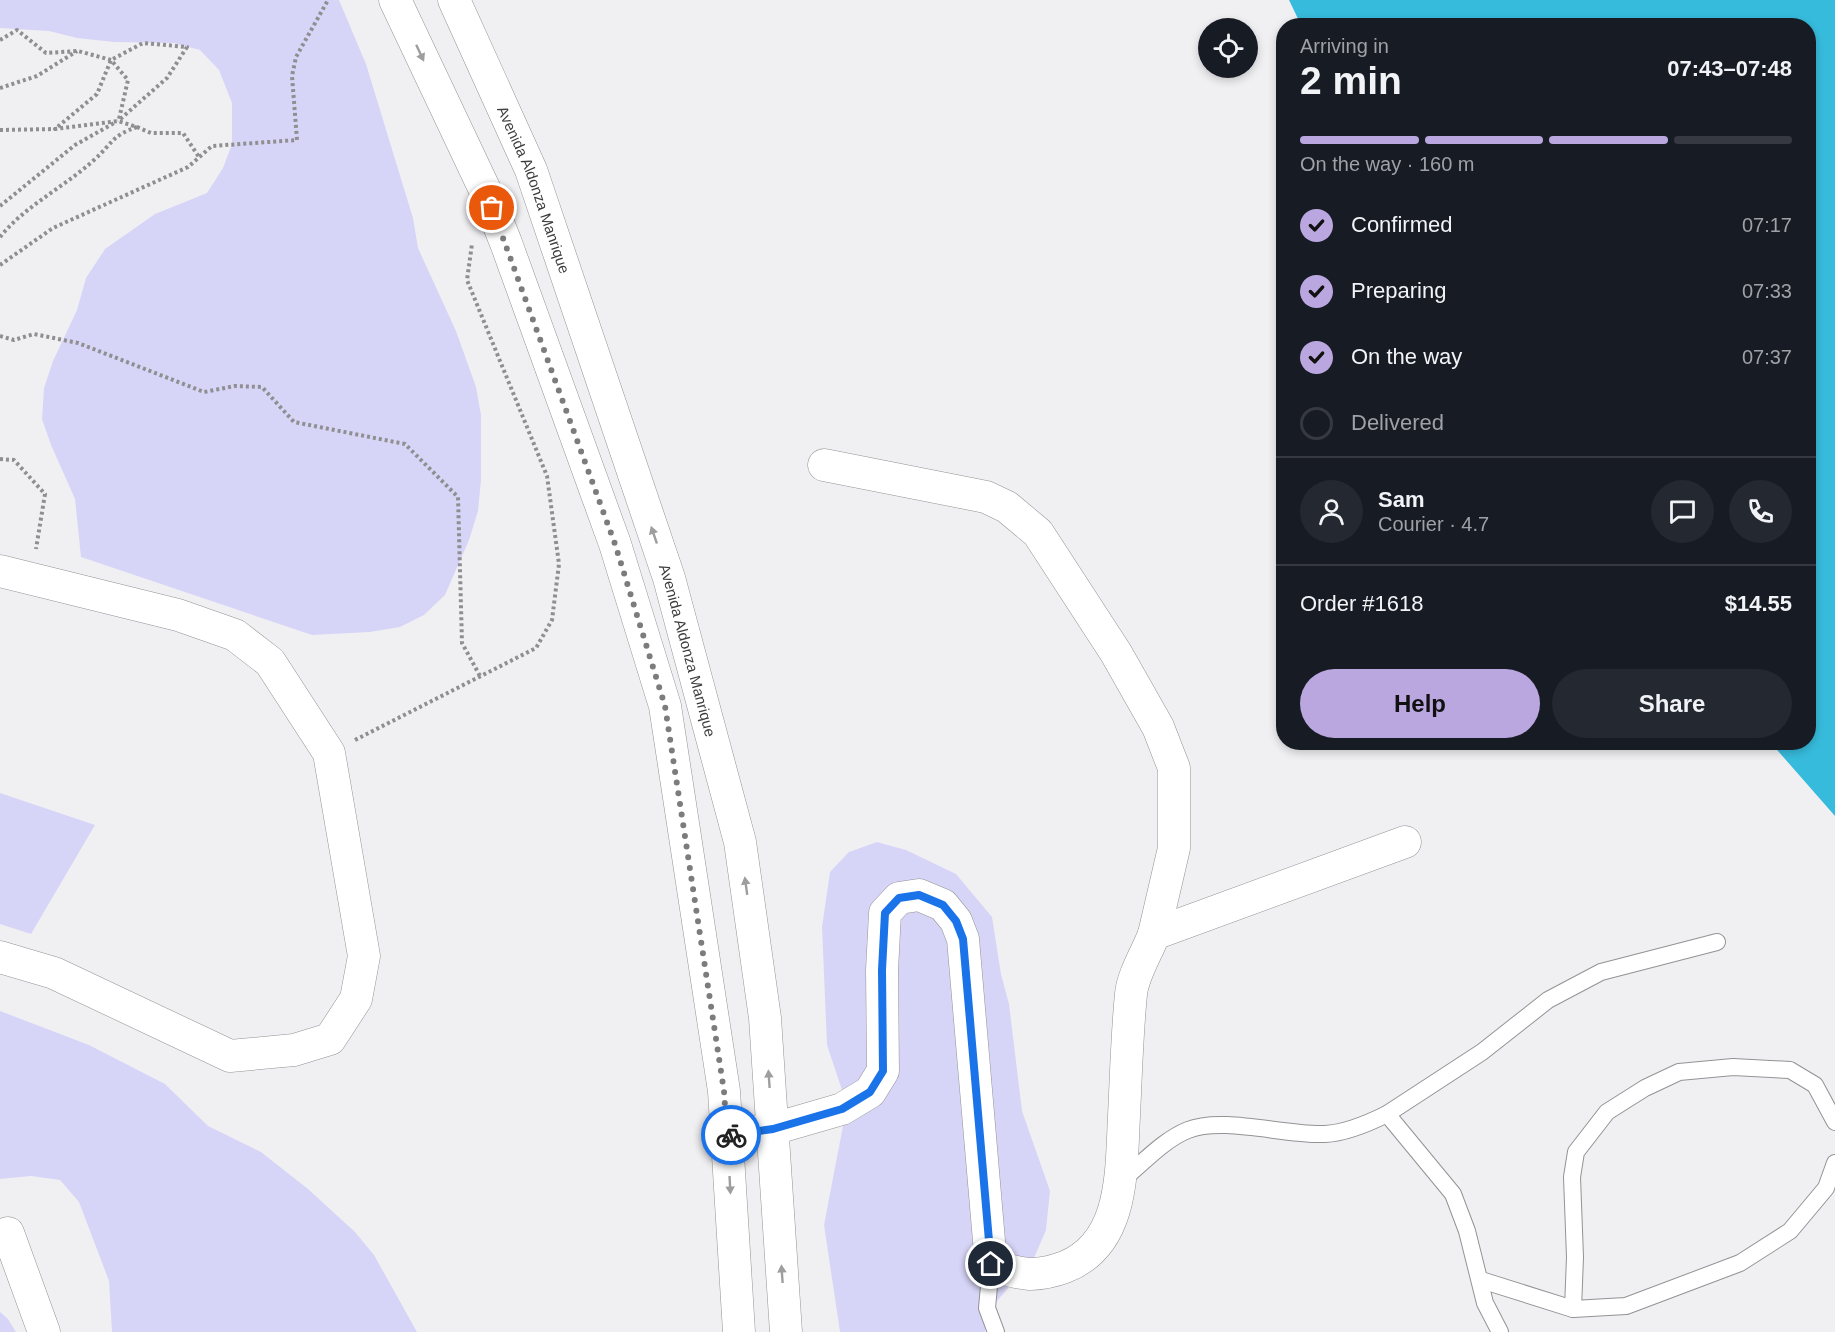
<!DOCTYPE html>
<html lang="en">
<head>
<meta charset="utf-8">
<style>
  :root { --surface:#171b24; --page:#242831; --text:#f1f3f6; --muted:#9ea1a6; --line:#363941; --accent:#baa7e0 }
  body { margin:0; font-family:Helvetica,sans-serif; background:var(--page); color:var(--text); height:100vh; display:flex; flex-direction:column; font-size:22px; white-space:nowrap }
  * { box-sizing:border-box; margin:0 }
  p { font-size:20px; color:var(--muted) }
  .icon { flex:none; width:33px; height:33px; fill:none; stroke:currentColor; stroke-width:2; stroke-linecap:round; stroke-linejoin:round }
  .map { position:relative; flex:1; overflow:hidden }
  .side { position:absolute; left:1276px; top:18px; width:540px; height:732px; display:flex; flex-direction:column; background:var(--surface); border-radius:24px; box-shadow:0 3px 9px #0003 }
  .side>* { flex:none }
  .controls { position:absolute; left:1198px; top:18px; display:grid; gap:12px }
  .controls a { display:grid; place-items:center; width:60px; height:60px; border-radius:50%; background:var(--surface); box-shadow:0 3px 9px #0003; font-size:30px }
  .pin { position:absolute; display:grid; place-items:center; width:51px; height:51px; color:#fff; margin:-26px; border:3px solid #fff; border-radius:50%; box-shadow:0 2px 6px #0007 }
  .courier { position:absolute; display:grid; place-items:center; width:60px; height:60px; margin:-30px; border:4px solid #1a73e8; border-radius:50%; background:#fff; color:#222; box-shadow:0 2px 8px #0007 }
  .headline em { font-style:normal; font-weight:600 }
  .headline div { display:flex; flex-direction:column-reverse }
  .headline { display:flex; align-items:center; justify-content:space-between; height:102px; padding:0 24px }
  h1 { font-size:39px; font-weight:600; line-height:45px }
  .bar { display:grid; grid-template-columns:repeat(4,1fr); gap:9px 6px; align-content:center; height:72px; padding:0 24px }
  .bar i { height:8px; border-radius:4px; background:var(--line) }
  .bar .on { background:var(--accent) }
  .bar p { grid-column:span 4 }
  .line { display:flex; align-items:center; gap:15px; padding:0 24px; border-top:2px solid var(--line) }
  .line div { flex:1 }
  .round { display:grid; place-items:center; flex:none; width:63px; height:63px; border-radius:32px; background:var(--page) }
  ol { padding:0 24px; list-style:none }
  li { display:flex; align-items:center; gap:18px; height:66px }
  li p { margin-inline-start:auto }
  li .icon { padding:6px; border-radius:50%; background:var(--accent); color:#111; stroke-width:4 }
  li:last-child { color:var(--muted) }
  li i { width:33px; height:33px; border:3px solid var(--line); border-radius:50% }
  .action { display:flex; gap:12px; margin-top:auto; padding:12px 24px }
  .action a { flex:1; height:69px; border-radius:36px; background:var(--accent); color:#111; font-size:24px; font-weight:600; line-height:69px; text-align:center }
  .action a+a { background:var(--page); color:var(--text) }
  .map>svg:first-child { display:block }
  .green { fill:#d7d5f7 }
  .water { fill:#37bbdc }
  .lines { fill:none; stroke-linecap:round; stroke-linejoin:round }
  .lane-casing { stroke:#939396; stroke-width:18 }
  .street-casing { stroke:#939396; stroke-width:33 }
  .path { stroke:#8f8f91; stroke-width:4; stroke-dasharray:3 3; stroke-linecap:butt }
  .lane { stroke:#fff; stroke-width:16 }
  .street { stroke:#fff; stroke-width:32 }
  .oneway { fill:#9e9e9e }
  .done { stroke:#7c7c7d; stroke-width:6; stroke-dasharray:0 10.8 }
  .route { stroke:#1a73e8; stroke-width:8 }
  .labels { text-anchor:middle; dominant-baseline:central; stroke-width:5; stroke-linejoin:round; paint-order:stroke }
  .street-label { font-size:15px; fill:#3d3d3e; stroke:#fefeff }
</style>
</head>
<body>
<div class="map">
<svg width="1835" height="1332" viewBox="0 0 1835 1332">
  <rect width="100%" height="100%" fill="#f0f0f3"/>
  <!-- green -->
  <g class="green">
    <polygon points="0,0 339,0 366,64 413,218 418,248 456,331 476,387 481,415 481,480 478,511 469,540 445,595 424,615 400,627 370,632 312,635 81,557 75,499 51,445 42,419 44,388 53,361 77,310 86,278 105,249 155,214 207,193 223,168 232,144 232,103 219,70 200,50 173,43 114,42 77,38 49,31 0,28"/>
    <polygon points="0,793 95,825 31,934 0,924"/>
    <polygon points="877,842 906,850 956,874 992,917 1001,974 1009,1004 1022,1111 1050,1191 1046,1230 1034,1258 991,1308 985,1332 840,1332 824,1225 847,1105 827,1045 822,927 830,872 849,852"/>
    <polygon points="0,1011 89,1045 165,1084 208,1126 261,1152 308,1189 355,1232 374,1255 417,1332 112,1332 109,1281 79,1202 60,1180 31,1176 0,1179"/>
    <polygon points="0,1312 8,1319 16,1332 0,1332"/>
  </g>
  <!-- water -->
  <polygon class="water" points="1289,0 1835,0 1835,816 1771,743 1809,742 1809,26 1301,25"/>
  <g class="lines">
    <defs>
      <g id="lane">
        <polyline points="1387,1114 1453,1194 1467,1231 1485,1303 1500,1332"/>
        <path d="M 1122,1180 C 1142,1164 1163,1140 1188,1130 C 1223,1116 1286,1136 1325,1134 C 1345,1133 1369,1123 1387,1114 L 1482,1052 L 1548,1000 L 1601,972 L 1717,942"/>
        <polyline points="991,1264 987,1308 996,1332"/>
        <polyline points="1481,1280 1573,1309 1626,1306 1740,1263 1790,1231 1826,1188 1835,1163"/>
        <polyline points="1573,1309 1575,1257 1572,1177 1576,1152 1607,1112 1645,1088 1679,1072 1733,1067 1790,1070 1815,1085 1835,1122"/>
      </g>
      <g id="street">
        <polyline points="395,0 484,188 506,243 615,544 665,706 724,1091 739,1332"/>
        <path id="s1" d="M 454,0 L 531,170 L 669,578 L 740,842 L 765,1018 L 786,1332"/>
        <polyline points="824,465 986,497 1007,507 1038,533 1116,653 1158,727 1174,768 1174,848 1154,934"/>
        <polyline points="0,571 178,615 235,635 270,662 329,753 364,956 356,999 330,1039 294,1050 230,1056 54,973 0,957"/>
        <path d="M 727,1136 L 773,1129 L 842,1109 L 870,1092 L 883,1071 L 882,970 L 885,913 L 899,898 L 919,895 L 943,905 L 956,921 L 963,939 L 991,1264 C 1019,1275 1035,1278 1065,1267 C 1125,1243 1121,1170 1124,1116 C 1126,1075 1127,1034 1131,994 C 1133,974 1147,953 1154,934 L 1405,842"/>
        <polyline points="8,1233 44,1332"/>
      </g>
    </defs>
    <!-- lane casing -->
    <use href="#lane" class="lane-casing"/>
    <!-- street casing -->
    <use href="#street" class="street-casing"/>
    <!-- path -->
    <g class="path">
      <polyline points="0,40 17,30 46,53 78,51 111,60 128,80 119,119"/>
      <polyline points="0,88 37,76 77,51"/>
      <polyline points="137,127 151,133 183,133 199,157"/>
      <polyline points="0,130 55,129"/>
      <polyline points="0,206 75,145 116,122"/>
      <path d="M 0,237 C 26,205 63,188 94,160 C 113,143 111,136 137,127 L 118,121 L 55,129 L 97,94 L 111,60 L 143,43 L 187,47 L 167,78 L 118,121"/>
      <polyline points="0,265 53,228 188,167 212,146 297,140 292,76 296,57 328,0"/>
      <polyline points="0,336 14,340 34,334 78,343 204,392 235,386 262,387 294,422 405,444 458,497 462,643 480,676"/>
      <polyline points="0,459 14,460 45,494 36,549"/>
      <polyline points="355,740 536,648 552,620 559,564 547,476 467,280 472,244"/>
    </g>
    <!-- lane -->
    <use href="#lane" class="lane"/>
    <!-- street -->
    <use href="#street" class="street"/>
  </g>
  <!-- one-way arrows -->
  <defs><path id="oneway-solid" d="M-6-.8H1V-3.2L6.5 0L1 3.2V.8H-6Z" transform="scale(1.5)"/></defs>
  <g class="oneway">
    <use href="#oneway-solid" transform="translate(420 53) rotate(65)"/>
    <use href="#oneway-solid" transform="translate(654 535) rotate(-109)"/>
    <use href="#oneway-solid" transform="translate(746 886) rotate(-98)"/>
    <use href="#oneway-solid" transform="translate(769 1079) rotate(-94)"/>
    <use href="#oneway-solid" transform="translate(730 1185) rotate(87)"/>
    <use href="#oneway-solid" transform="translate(782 1274) rotate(-94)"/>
  </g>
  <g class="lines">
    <!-- done -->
    <polyline class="done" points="492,208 615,544 665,706 724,1091 727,1136 731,1135"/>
    <!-- route -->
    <polyline class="route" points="731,1135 773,1129 842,1109 870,1092 883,1071 882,970 885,913 899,898 919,895 943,905 956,921 963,939 991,1264"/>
  </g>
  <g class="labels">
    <!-- street labels -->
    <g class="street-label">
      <text stroke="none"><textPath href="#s1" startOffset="206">Avenida Aldonza Manrique</textPath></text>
      <text stroke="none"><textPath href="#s1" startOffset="692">Avenida Aldonza Manrique</textPath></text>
    </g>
  </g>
</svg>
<div class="controls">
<a><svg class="icon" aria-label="locate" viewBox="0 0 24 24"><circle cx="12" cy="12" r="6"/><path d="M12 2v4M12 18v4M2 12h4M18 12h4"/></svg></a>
</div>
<div class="pin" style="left:492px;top:208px;background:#ea580c"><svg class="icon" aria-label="bag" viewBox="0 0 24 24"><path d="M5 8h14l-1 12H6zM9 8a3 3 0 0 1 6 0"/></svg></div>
<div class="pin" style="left:991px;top:1264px;background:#1f2937"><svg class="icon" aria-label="home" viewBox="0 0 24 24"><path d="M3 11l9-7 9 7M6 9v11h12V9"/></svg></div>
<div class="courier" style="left:731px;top:1135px"><svg class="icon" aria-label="bike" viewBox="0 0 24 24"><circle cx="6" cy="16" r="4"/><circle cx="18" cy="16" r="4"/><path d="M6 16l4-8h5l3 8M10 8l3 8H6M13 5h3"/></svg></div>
<section class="side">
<div class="headline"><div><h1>2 min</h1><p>Arriving in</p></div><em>07:43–07:48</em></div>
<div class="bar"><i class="on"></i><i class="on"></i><i class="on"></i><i></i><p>On the way · 160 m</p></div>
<ol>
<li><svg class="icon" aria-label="check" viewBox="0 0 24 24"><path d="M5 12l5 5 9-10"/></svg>Confirmed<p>07:17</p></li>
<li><svg class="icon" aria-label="check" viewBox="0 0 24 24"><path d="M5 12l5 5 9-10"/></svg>Preparing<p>07:33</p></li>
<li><svg class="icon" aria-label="check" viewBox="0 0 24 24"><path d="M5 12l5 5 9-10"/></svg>On the way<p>07:37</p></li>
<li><i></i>Delivered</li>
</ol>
<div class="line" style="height:108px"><a class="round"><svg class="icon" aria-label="person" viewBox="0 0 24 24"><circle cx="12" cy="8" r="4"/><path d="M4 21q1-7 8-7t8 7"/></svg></a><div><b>Sam</b><p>Courier · 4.7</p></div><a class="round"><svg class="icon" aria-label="chat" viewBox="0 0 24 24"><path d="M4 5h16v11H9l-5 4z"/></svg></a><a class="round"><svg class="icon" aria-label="phone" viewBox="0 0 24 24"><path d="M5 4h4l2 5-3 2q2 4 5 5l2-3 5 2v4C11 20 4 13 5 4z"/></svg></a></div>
<div class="line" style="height:78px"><div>Order #1618</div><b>$14.55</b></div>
<div class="action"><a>Help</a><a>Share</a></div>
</section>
</div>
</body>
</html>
